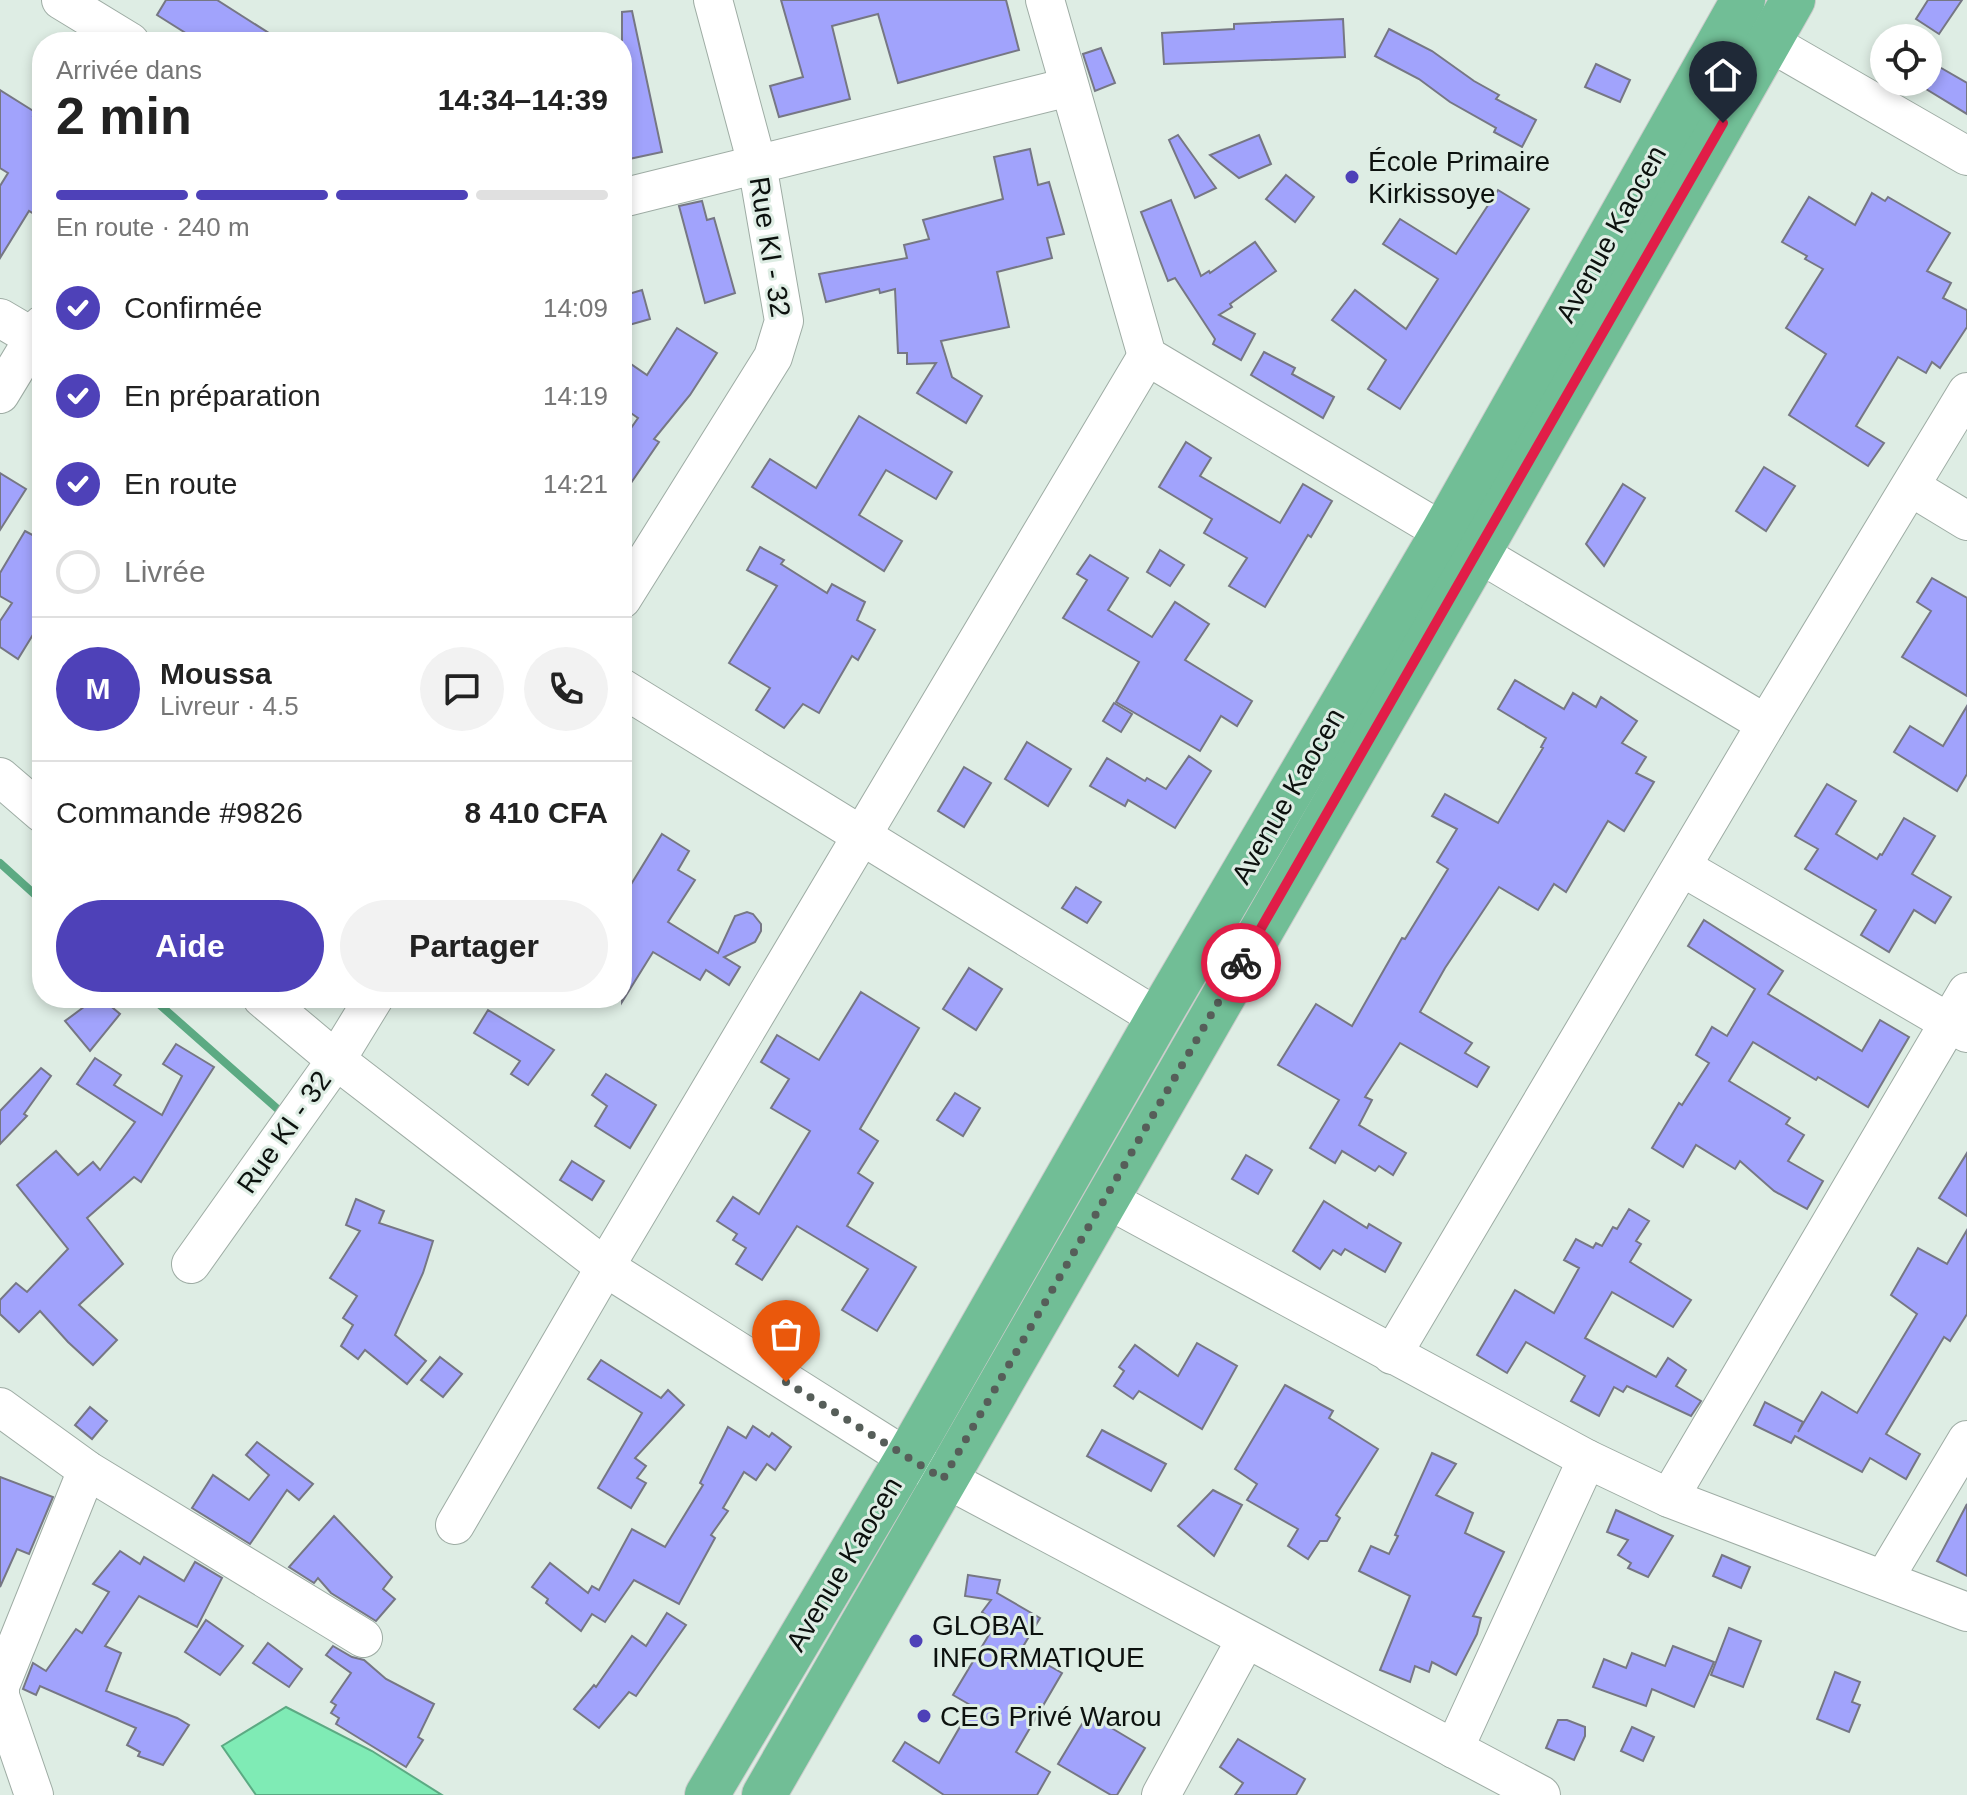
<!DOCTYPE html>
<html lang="fr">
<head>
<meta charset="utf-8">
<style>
  :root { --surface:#fff; --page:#f2f2f2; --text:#222; --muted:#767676; --line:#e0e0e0; --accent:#4e41b8 }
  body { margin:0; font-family:Arial,sans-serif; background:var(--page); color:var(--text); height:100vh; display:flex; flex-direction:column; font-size:30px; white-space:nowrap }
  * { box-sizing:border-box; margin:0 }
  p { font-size:26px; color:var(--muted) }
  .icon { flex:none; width:44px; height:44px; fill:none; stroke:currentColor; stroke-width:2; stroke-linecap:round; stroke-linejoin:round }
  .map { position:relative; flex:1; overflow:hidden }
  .drawer { position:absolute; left:32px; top:32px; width:600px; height:976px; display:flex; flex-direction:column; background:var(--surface); border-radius:32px; box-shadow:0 4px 12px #0003 }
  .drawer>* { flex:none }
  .controls { position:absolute; left:1870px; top:24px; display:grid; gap:16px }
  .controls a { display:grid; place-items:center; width:72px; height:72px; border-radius:50%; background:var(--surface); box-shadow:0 4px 12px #0003; font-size:40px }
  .pin { position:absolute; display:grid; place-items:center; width:68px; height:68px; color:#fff; margin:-82px -34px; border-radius:50% 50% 50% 0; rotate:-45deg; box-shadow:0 0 8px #0007 }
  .pin .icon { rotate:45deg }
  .courier { position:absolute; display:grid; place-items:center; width:80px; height:80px; margin:-40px; border:6px solid #e11d48; border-radius:50%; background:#fff; color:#222; box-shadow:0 2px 10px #0007 }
  .headline em { font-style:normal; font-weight:700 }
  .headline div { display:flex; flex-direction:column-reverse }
  .headline { display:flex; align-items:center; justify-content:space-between; height:136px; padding:0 24px }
  h1 { font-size:52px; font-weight:700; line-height:60px }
  .bar { display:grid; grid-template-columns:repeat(4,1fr); gap:12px 8px; align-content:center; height:96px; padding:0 24px }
  .bar i { height:10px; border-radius:6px; background:var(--line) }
  .bar .current { background:var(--accent) }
  .bar p { grid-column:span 4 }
  .line { display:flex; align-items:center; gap:20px; padding:0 24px; border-top:2px solid var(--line) }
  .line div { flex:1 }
  .round { display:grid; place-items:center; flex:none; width:84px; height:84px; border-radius:42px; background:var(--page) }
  ol { padding:0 24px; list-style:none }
  li { display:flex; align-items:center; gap:24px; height:88px }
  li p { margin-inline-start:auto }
  li .icon { padding:8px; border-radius:50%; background:var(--accent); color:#fff; stroke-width:4 }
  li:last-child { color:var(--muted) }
  li i { width:44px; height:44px; border:4px solid var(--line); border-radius:50% }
  .primary-button { display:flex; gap:16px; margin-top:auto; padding:16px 24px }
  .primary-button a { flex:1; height:92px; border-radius:48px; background:var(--accent); color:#fff; font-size:32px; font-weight:700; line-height:92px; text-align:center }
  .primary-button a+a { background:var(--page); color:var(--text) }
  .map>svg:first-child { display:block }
  .water { fill:#7febb5; stroke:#5caa83; stroke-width:2 }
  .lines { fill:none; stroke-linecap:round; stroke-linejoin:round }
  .stream { stroke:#5caa83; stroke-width:8 }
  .building { fill:#a1a3fc; stroke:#767784; stroke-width:2 }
  .minor-casing { stroke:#9eaca4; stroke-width:40 }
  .highway-casing { stroke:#cacbca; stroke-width:46 }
  .minor { stroke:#fff; stroke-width:38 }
  .highway { stroke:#71be96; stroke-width:44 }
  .done { stroke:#565e59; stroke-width:8; stroke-dasharray:0 14.4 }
  .route { stroke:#e11d48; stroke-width:10 }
  .poi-dot { fill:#4e41b8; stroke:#deede4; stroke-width:3 }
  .labels { text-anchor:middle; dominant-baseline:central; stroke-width:6; stroke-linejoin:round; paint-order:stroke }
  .poi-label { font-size:28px; fill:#0c110e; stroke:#deede4; text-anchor:start }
  .street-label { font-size:28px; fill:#0c110e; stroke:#deede4 }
</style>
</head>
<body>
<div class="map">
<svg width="1967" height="1795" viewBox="0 0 1967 1795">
  <rect width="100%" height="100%" fill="#deede4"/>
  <!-- water -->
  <polygon class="water" points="286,1707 372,1751 442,1795 256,1795 222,1746"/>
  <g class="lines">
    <!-- stream -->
    <g class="stream">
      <polyline points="0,863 42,901"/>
      <polyline points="152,998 281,1112"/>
    </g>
  </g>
  <!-- building -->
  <g class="building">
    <polygon points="166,0 217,0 283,42 200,42 157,15"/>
    <polygon points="781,0 1006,0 1019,50 898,83 878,14 832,26 850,99 779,117 770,86 803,77"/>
    <polygon points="1928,0 1962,0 1939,34 1916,19"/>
    <polygon points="632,11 662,152 629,159 622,131 622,12"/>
    <polygon points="1343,19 1345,57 1164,64 1162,33 1234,29 1234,24"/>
    <polygon points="1389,29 1432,51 1474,81 1499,95 1496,99 1536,120 1522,147 1494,132 1496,128 1450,102 1419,79 1375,56"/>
    <polygon points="1101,48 1115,83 1095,91 1083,54"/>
    <polygon points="1596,64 1630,80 1620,102 1585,87"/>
    <polygon points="1936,65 1967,83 1967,114 1926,89 1926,82"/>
    <polygon points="0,90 35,112 33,116 42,121 42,219 29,211 0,258 0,186 8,173 0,168"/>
    <polygon points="1178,135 1216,188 1195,198 1169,140"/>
    <polygon points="1259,135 1271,164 1239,178 1210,155"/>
    <polygon points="1030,149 1038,185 1049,182 1064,234 1047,238 1052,258 997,272 1009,327 941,341 952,377 982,396 966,423 917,393 936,363 907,364 907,353 898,353 895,289 880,293 879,289 826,302 819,274 907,258 904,245 929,239 923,220 1003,199 994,157"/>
    <polygon points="1286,175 1314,197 1295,222 1266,199"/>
    <polygon points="1498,190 1529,209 1400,409 1368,389 1386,360 1332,320 1355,290 1406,329 1438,279 1383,244 1400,219 1456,254"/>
    <polygon points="1872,193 1885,201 1888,197 1950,233 1927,271 1951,283 1943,298 1967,310 1967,327 1940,368 1932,362 1926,373 1898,357 1856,426 1884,443 1868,466 1789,415 1826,354 1786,328 1823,269 1805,259 1807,256 1782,242 1809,197 1855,225"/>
    <polygon points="1171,200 1201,276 1209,271 1210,273 1255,242 1276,271 1230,304 1232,307 1219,315 1255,334 1241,360 1213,344 1215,339 1175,278 1168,281 1141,212"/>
    <polygon points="702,201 707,220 714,218 735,293 705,303 679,206"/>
    <polygon points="642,290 650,319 622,327 622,296"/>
    <polygon points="677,328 717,353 690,395 654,439 659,442 622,496 622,441 638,418 622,407 622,358 647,375"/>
    <polygon points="1264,352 1295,368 1292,374 1334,397 1323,418 1251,375"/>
    <polygon points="859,416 952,472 936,499 886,470 859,515 902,541 884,571 752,487 770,459 816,488"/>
    <polygon points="1186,442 1211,458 1200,476 1280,523 1303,484 1332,501 1311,537 1308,535 1265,607 1229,586 1247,558 1204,533 1212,519 1159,487"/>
    <polygon points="1764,467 1795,486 1766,531 1736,511"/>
    <polygon points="0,473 26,489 0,530"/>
    <polygon points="1623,484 1645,498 1604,566 1586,544"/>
    <polygon points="25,531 42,540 42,620 18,659 0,647 0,621 12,603 0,596 0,573"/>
    <polygon points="760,547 784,560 781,564 827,593 832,584 865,602 857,620 875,630 858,660 852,656 819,713 803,704 784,728 756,710 770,688 729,663 777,586 747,570"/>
    <polygon points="1160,550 1184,565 1170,586 1147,572"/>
    <polygon points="1090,555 1128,578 1108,610 1152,637 1175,602 1209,624 1185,660 1252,701 1237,726 1221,716 1200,751 1116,702 1139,662 1063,618 1087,580 1077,574"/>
    <polygon points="1932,578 1967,598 1967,696 1902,657 1931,611 1917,602"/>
    <polygon points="1515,680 1564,709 1573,693 1596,707 1601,697 1637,721 1622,743 1646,757 1636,773 1654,782 1624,831 1608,821 1566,892 1554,884 1538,910 1499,887 1445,968 1420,1012 1472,1043 1465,1053 1489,1067 1477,1087 1400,1043 1365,1097 1372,1100 1359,1125 1406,1153 1393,1175 1379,1166 1375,1171 1342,1151 1335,1163 1310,1148 1339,1100 1278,1065 1316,1004 1352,1026 1402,938 1405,939 1448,869 1437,862 1457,829 1432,816 1445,794 1498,823 1543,748 1541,747 1546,738 1498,709"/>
    <polygon points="1114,703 1132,714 1121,732 1103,721"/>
    <polygon points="1967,706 1967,774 1957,791 1894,752 1910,726 1943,746"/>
    <polygon points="1027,742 1071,769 1048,806 1005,779"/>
    <polygon points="1189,756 1211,771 1175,828 1128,800 1125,806 1090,786 1107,758 1145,781 1147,778 1166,789"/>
    <polygon points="964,767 991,783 964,827 938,811"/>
    <polygon points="1827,784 1856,801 1836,834 1877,859 1880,854 1882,855 1904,818 1935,836 1912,874 1951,897 1935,923 1914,910 1889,952 1861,935 1876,910 1805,869 1818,849 1795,836"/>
    <polygon points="662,834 689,851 678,870 695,880 668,922 718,953 735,916 747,912 753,914 761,924 761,931 755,942 724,957 740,967 729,985 706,970 700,980 653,952 622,1002 622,899"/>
    <polygon points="1076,887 1101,902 1087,923 1062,908"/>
    <polygon points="1704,920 1783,971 1768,994 1862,1051 1880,1020 1909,1037 1868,1107 1818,1077 1816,1080 1753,1042 1729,1081 1790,1118 1786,1124 1804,1135 1788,1161 1823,1181 1807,1209 1774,1191 1740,1161 1735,1169 1696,1145 1683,1167 1652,1148 1679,1103 1682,1105 1709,1063 1696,1055 1712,1027 1727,1036 1755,989 1688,946"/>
    <polygon points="969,968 1002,989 976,1030 943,1009"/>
    <polygon points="861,992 919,1028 860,1129 878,1141 858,1173 873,1183 847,1226 916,1267 877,1331 842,1310 868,1269 797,1226 762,1280 736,1264 746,1248 733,1240 737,1234 717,1221 733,1197 759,1214 810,1131 771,1108 789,1079 761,1062 777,1035 819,1060"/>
    <polygon points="96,998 101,998 120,1014 90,1051 65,1021"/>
    <polygon points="488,1010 554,1050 528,1085 511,1074 520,1061 474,1033"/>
    <polygon points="176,1044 214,1067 141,1182 134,1177 87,1218 123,1264 79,1305 117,1340 93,1365 68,1342 40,1311 19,1332 0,1314 0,1300 16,1283 27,1292 68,1249 17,1185 56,1151 78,1175 93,1162 100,1170 135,1122 77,1084 95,1058 121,1075 114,1085 162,1115 182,1076 163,1064"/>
    <polygon points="41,1068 51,1076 24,1114 27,1116 0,1144 0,1111"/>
    <polygon points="606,1074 656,1105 630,1148 595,1126 607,1106 592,1095"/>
    <polygon points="955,1093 980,1108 963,1136 937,1120"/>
    <polygon points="1967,1153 1967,1216 1939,1198"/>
    <polygon points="1246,1155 1272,1170 1258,1194 1232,1179"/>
    <polygon points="572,1161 604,1181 592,1200 560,1180"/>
    <polygon points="356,1199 384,1211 379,1223 433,1241 423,1273 395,1335 426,1361 407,1384 365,1350 358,1359 341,1346 353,1325 343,1318 357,1296 330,1278 360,1231 346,1225"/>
    <polygon points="1324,1201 1367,1228 1369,1224 1401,1243 1385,1272 1345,1249 1341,1255 1333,1250 1320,1269 1293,1251"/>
    <polygon points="1629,1209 1649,1221 1636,1241 1641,1244 1630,1262 1691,1300 1673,1327 1612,1292 1585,1338 1656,1377 1668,1358 1686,1370 1676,1386 1701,1401 1691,1416 1627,1386 1623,1392 1614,1387 1599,1416 1571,1401 1585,1376 1526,1342 1507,1373 1477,1355 1515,1290 1554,1313 1579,1268 1564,1260 1576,1239 1593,1248 1596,1243 1602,1246 1613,1227 1617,1229"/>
    <polygon points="1967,1230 1967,1314 1950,1341 1944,1337 1886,1434 1920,1454 1906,1479 1870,1458 1862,1472 1795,1436 1791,1443 1754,1425 1765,1402 1803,1422 1798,1432 1822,1392 1857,1413 1917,1314 1891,1295 1918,1248 1947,1264"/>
    <polygon points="1197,1343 1237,1366 1202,1429 1139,1391 1133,1399 1114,1386 1124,1371 1119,1367 1135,1345 1178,1376"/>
    <polygon points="440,1357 462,1374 443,1397 421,1380"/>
    <polygon points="601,1360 661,1398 668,1390 684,1405 635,1458 646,1466 637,1478 646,1483 631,1508 598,1488 642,1413 588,1379"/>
    <polygon points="1285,1385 1333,1411 1329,1418 1378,1449 1336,1515 1340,1518 1327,1541 1320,1541 1308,1559 1288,1546 1298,1529 1247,1500 1257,1484 1235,1469"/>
    <polygon points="90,1407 107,1421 92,1439 75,1425"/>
    <polygon points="753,1426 769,1437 772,1433 791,1447 775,1470 767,1464 756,1480 744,1472 723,1508 728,1511 711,1535 715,1538 679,1604 634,1580 605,1622 592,1614 581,1631 546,1603 548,1599 532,1587 550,1563 588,1593 592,1586 599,1590 632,1529 665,1547 703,1485 700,1483 728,1427 746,1438"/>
    <polygon points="1102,1430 1166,1464 1151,1491 1087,1456"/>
    <polygon points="257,1442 313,1484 299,1500 287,1490 250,1544 192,1508 213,1475 249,1500 269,1475 246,1455"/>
    <polygon points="1432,1453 1456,1464 1436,1495 1473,1513 1465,1533 1504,1552 1473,1616 1481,1618 1477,1634 1456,1675 1432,1662 1429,1672 1415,1666 1410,1682 1380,1670 1410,1596 1359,1571 1371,1546 1389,1554 1398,1536 1395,1535"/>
    <polygon points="0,1477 53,1497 29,1554 17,1549 0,1587"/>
    <polygon points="1213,1490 1242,1505 1214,1556 1178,1526"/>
    <polygon points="1967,1504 1967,1576 1937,1561"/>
    <polygon points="1616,1510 1673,1536 1648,1577 1628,1568 1631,1563 1618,1555 1628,1540 1607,1532"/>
    <polygon points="334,1516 392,1577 383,1589 395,1599 376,1621 331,1593 318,1578 314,1583 289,1567"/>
    <polygon points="120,1551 140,1564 144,1557 184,1581 195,1562 222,1578 197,1627 139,1596 105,1646 121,1653 106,1691 177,1718 189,1725 163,1765 138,1756 140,1752 127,1745 136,1728 40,1686 36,1695 23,1689 33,1663 46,1671 76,1629 82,1633 109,1592 93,1584"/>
    <polygon points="1722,1555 1750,1567 1741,1588 1713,1576"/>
    <polygon points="968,1575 1000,1580 997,1593 1040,1618 1021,1650 1062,1673 1016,1752 1050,1772 1037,1795 944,1795 893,1761 905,1742 939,1763 972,1706 953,1695 996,1623 982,1612 991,1600 965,1596"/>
    <polygon points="667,1613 686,1625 636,1696 629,1692 599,1728 574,1709 594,1685 596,1687 632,1636 646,1646"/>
    <polygon points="206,1620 243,1646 220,1675 185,1652"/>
    <polygon points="1729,1628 1761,1641 1743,1687 1711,1675"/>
    <polygon points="268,1643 302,1669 289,1687 253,1663"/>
    <polygon points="333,1646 352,1657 364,1660 386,1679 434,1704 418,1737 423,1740 406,1767 336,1724 339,1718 331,1713 336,1705 331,1702 351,1673 326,1655"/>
    <polygon points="1673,1646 1714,1662 1694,1707 1652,1689 1646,1706 1593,1687 1604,1659 1626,1668 1632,1653 1665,1666"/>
    <polygon points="1835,1672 1860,1682 1852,1702 1860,1705 1849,1732 1817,1719"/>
    <polygon points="1088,1714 1145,1748 1117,1795 1111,1795 1058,1764"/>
    <polygon points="1558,1720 1567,1720 1585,1727 1585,1736 1574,1760 1546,1748"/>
    <polygon points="1632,1727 1654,1737 1643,1761 1621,1751"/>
    <polygon points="1238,1739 1305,1779 1296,1795 1235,1795 1243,1783 1220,1767"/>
  </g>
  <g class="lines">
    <defs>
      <g id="minor">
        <polyline points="61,0 130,42"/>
        <polyline points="1045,0 1147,356 1766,724 1967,392"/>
        <polyline points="1769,42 1967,156"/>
        <polyline points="622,198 1069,87"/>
        <polyline points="0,318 34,338 42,325"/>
        <polyline points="0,394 34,338"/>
        <polyline points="1911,487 1967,521"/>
        <polyline points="622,599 773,357 784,321 757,164 713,0"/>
        <polyline points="622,688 1158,1018"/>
        <polyline points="0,777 42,813"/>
        <polyline points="1682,867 1967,1033"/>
        <polyline points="262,998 336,1060 605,1267 907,1458 1541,1795"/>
        <polyline points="1105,1198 1587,1459 1669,1498 1967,1612"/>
        <polyline points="191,1264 336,1060 374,998"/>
        <polyline points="1392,1355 1766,724"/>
        <polyline points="0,1407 87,1470 363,1638"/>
        <polyline points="1669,1498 1967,992"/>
        <polyline points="455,1525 605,1267 1147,356"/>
        <polyline points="1884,1579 1967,1440"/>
        <polyline points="1454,1749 1587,1459"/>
        <polyline points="34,1795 0,1696 0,1686 87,1470"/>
        <polyline points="1161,1795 1246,1639"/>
      </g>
      <g id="highway">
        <polyline points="707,1795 907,1458 1158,1018 1443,532 1743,0"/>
        <polyline points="764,1795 1478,554 1793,0"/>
      </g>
    </defs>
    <!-- minor casing -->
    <use href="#minor" class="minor-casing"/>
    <!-- highway casing -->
    <use href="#highway" class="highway-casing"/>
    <!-- minor -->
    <use href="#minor" class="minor"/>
    <!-- highway -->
    <use href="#highway" class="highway"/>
  </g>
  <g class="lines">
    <!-- done -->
    <polyline class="done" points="786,1382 943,1479 1241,963"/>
    <!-- route -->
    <polyline class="route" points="1241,963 1723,123"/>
  </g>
  <!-- markers -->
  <g class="poi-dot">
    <circle cx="1352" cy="177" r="8"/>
    <circle cx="916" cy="1641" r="8"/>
    <circle cx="924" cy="1716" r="8"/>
  </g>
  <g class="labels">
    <!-- poi labels -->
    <g class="poi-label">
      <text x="1368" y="161">École Primaire<tspan x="1368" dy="32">Kirkissoye</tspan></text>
      <text x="932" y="1625">GLOBAL<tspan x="932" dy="32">INFORMATIQUE</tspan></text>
      <text x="940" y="1716">CEG Privé Warou</text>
    </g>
    <!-- street labels -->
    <g class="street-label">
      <text transform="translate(1611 234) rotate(-61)">Avenue Kaocen</text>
      <text transform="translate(770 247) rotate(81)">Rue KI - 32</text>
      <text transform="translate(1288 796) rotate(-60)">Avenue Kaocen</text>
      <text transform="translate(284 1132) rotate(-55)">Rue KI - 32</text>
      <text transform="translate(844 1564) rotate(-59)">Avenue Kaocen</text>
    </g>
  </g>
</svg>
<div class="controls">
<a><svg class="icon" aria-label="locate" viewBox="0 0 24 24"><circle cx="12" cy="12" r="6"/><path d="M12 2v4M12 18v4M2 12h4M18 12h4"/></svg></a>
</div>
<div class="pin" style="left:786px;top:1382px;background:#ea580c"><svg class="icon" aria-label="bag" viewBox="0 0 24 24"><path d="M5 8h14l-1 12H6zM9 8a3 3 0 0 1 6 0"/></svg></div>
<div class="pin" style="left:1723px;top:123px;background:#1f2937"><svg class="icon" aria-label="home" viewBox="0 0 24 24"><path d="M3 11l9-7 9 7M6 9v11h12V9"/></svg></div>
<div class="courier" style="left:1241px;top:963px"><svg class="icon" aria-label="bike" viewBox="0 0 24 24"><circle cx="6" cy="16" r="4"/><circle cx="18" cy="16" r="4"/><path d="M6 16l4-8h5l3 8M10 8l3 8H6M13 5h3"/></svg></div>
<section class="drawer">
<div class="headline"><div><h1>2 min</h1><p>Arrivée dans</p></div><em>14:34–14:39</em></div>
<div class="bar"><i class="current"></i><i class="current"></i><i class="current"></i><i></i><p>En route · 240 m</p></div>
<ol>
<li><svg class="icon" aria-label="check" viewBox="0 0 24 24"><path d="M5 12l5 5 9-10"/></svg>Confirmée<p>14:09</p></li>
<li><svg class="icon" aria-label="check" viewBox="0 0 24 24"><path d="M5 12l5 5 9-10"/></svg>En préparation<p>14:19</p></li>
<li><svg class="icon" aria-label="check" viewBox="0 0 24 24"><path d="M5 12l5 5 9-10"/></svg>En route<p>14:21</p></li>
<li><i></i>Livrée</li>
</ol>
<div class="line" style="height:144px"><b class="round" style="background:var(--accent);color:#fff">M</b><div><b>Moussa</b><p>Livreur · 4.5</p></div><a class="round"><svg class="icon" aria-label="chat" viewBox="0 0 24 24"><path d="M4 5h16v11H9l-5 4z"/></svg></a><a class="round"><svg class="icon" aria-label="phone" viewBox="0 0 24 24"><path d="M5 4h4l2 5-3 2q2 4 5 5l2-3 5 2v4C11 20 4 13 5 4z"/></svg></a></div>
<div class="line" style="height:104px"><div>Commande #9826</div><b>8 410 CFA</b></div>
<div class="primary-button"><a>Aide</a><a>Partager</a></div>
</section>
</div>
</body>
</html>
